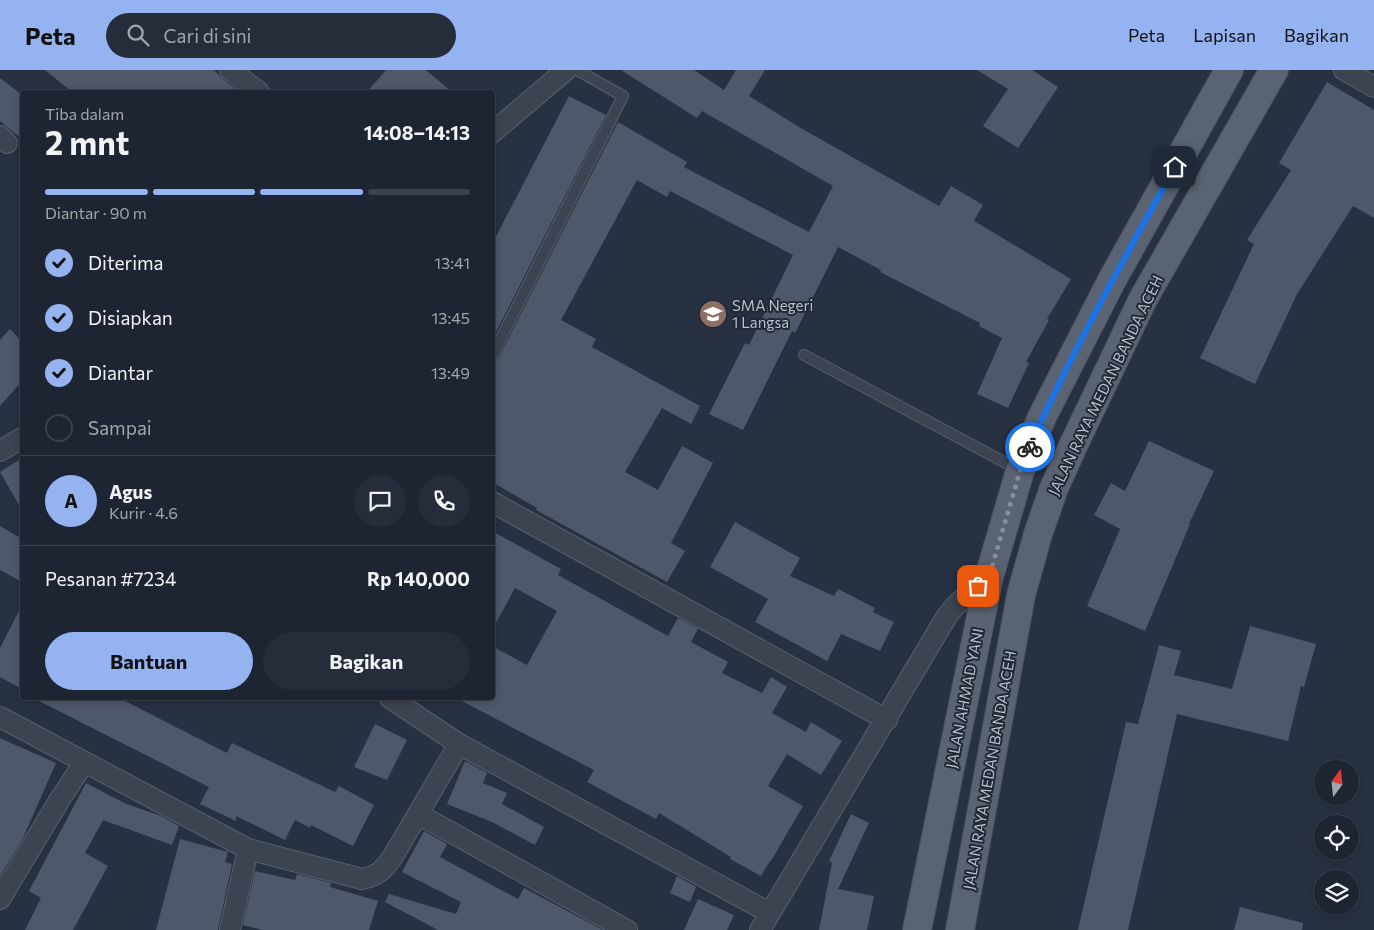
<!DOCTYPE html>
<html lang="id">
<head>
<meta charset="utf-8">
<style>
  :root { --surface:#1e2532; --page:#262d3a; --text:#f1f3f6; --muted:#a1a5ac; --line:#3c424d; --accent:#95b2f1 }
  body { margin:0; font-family:Commissioner,sans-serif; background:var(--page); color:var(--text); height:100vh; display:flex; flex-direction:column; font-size:19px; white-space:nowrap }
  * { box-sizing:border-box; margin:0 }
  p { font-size:16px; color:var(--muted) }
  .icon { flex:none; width:28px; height:28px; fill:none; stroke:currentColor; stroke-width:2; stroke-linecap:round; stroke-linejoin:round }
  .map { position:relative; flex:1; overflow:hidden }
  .side { position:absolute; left:20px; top:20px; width:475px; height:610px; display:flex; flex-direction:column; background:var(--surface); border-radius:5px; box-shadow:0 2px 8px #0003,0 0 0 1px var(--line) }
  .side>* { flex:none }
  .needle { width:32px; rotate:15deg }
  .controls { position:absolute; left:1314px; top:690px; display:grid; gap:10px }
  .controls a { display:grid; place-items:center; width:45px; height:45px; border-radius:50%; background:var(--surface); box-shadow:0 2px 8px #0003,0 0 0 1px var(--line); font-size:25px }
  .pin { position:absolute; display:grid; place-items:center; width:42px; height:42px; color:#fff; margin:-21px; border-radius:10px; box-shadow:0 2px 8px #0006 }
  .courier { position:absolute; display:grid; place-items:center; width:50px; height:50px; margin:-25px; border:4px solid #1a73e8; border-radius:50%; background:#fff; color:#222; box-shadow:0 1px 6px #0007 }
  .headline em { font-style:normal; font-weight:700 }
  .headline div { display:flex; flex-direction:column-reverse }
  .headline { display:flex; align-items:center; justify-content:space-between; height:85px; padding:0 25px }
  h1 { font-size:32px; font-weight:700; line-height:38px }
  .bar { display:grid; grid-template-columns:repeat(4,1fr); gap:8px 5px; align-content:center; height:60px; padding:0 25px }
  .bar i { height:6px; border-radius:4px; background:var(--line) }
  .bar .on { background:var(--accent) }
  .bar p { grid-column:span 4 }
  .line { display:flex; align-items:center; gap:12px; padding:0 25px; border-top:1px solid var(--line) }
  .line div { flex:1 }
  .round { display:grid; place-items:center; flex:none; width:52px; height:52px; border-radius:26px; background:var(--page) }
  ol { padding:0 25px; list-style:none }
  li { display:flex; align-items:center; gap:15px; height:55px }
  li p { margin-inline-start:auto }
  li .icon { padding:5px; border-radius:50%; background:var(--accent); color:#111; stroke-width:4 }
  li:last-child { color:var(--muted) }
  li i { width:28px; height:28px; border:2px solid var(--line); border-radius:50% }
  .primary-button { display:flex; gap:10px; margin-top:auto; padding:10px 25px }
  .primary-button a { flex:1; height:58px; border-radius:30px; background:var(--accent); color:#111; font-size:20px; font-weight:700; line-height:58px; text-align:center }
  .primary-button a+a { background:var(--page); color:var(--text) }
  header { display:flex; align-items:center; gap:30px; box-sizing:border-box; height:70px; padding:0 25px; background:var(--accent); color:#111 }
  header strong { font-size:24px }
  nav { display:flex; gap:28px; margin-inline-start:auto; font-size:18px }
  .search { width:350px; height:45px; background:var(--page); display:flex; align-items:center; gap:12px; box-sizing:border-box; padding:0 18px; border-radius:28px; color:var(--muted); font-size:19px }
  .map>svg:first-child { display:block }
  .building { fill:#4e586a }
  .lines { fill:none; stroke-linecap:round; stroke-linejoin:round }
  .lane-casing { stroke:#575f6c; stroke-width:12 }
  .street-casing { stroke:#575f6c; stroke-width:22 }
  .primary-casing { stroke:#464d5b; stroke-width:30 }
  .lane { stroke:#3c4451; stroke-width:10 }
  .street { stroke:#3c4451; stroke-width:20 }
  .primary { stroke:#5a6371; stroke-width:28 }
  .done { stroke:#868d9b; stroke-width:5; stroke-dasharray:0 9 }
  .route { stroke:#1a73e8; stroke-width:6 }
  .labels { text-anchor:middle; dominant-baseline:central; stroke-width:4; stroke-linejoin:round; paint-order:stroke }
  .poi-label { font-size:15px; fill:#b9bfcb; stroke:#212937; text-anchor:start }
  .street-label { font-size:15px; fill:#b9bfcb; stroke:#212937 }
</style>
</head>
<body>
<header>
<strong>Peta</strong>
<div class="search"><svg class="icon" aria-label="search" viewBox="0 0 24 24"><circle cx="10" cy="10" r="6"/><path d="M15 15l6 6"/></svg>Cari di sini</div>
<nav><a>Peta</a><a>Lapisan</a><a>Bagikan</a></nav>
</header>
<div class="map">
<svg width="1374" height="860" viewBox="0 0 1374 860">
  <rect width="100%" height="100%" fill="#283142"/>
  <!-- building -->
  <g class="building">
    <polygon points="45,0 214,0 223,9 239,22 72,22"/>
    <polygon points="386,0 426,0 452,22 367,22"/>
    <polygon points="621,0 694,0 724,20 736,0 765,0 749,26 799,57 939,136 951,116 983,135 974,151 1071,209 1047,249 1049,250 1026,292 1029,293 1008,338 977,324 1002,268 979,256 980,253 880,202 881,200 838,177 795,263 792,261 743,360 709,344 745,273 749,275 793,185 670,121 667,127 637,110 561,250 596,269 592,277 700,336 691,354 662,338 625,402 658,420 682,376 713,393 671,473 685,481 667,512 536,440 537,438 492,412 492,293 498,289 618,52 687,92 684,97 809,162 833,116 702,41 697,48"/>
    <polygon points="977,0 1032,0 1058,17 1018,78 983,56 1008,19"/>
    <polygon points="0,8 22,25 22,69 0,51"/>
    <polygon points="1327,12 1374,40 1374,148 1353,136 1297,224 1255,314 1200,288 1254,174 1247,170 1291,100 1279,93"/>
    <polygon points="569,26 606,45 492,270 492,174"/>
    <polygon points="10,259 22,272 22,311 0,336 0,270"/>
    <polygon points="1149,371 1214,401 1189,454 1190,454 1145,561 1087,536 1120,459 1094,445 1111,413 1125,421"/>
    <polygon points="22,388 22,440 0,402"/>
    <polygon points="735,452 800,488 790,506 834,526 838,519 875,538 873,542 894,552 880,581 841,564 827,591 755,552 768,529 710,497"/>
    <polygon points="0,456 22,469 22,512 0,500"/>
    <polygon points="492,461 561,499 558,505 668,566 678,548 698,559 691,572 728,592 722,603 762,623 771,607 787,617 772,643 806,662 811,652 842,671 821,705 787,684 768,716 803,736 771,791 770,791 761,806 730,789 731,787 659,743 656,749 587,712 594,700 456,628 492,628 492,576 527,595 557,541 515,518 492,560"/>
    <polygon points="22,535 22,619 0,607 0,578"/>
    <polygon points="1250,556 1316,574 1304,617 1301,616 1288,671 1177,644 1128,860 1078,860 1126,652 1138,654 1159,575 1181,581 1174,605 1232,619"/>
    <polygon points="33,628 119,628 227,683 232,673 335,722 339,716 374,735 353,776 311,755 310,758 295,750 285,770 236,746 236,751 200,734 209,717"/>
    <polygon points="375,654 407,670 387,710 354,697"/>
    <polygon points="0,668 56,693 23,768 0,806"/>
    <polygon points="465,691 487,703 483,713 507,723 502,734 544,757 535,775 492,752 447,734"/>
    <polygon points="86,713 124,733 161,746 179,756 172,775 103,750 85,783 108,796 73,860 25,860 41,828 29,821"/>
    <polygon points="851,744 869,753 838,819 874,826 867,860 819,860 832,793 829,791"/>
    <polygon points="424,761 447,774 440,787 518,829 524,818 603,860 438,860 385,832 389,824 456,844 461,832 402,802"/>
    <polygon points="180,769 228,782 225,792 232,794 218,860 156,860"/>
    <polygon points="255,801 295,810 297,804 331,813 330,817 378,831 369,860 263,860 243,855"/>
    <polygon points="677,806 696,817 690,832 670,823"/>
    <polygon points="698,829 734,845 727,860 684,860"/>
    <polygon points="1240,837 1303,853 1302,860 1234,860"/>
  </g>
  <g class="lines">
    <defs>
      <g id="lane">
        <polyline points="804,285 1019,400"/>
        <polyline points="492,286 623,26 577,0"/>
      </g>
      <g id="street">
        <polyline points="230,0 259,22"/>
        <polyline points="1344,0 1374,17"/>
        <polyline points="492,63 566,0"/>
        <polyline points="0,66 7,73"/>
        <polyline points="0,381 22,368"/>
        <polyline points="492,432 887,650"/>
        <polyline points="390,628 459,674 770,843"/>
        <path d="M 0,647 L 248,779 L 362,809 C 378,806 383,800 392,788 L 459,674"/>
        <polyline points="418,744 627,860"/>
        <polyline points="0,829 60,729 84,693"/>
        <polyline points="230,860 248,779"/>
        <polyline points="760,860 947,546 957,534 989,507"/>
      </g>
      <g id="primary">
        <polyline points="917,860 989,507 1020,401 1042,347 1112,210 1229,0"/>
        <polyline points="960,860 1021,525 1038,464 1054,418 1073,376 1143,229 1274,0"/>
      </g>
    </defs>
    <!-- lane casing -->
    <use href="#lane" class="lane-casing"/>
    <!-- street casing -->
    <use href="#street" class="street-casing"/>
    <!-- primary casing -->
    <use href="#primary" class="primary-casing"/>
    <!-- lane -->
    <use href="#lane" class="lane"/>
    <!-- street -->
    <use href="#street" class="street"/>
    <!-- primary -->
    <use href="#primary" class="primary"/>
  </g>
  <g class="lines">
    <!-- done -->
    <polyline class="done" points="978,516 989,507 1020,401 1030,377"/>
    <!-- route -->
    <path class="route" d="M 1030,377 C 1045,340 1064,304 1082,268 C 1112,210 1143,154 1175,97"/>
  </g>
  <!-- icons -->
  <defs>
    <symbol id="school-disc" viewBox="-11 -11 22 22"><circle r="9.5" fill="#8d6e63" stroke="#212937"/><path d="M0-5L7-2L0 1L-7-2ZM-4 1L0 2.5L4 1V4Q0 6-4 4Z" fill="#fff"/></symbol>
  </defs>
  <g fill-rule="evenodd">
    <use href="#school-disc" x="697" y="228" width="32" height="32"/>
  </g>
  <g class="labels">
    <!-- poi labels -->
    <g class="poi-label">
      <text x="732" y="235">SMA Negeri<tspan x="732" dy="17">1 Langsa</tspan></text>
    </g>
    <!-- street labels -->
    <g class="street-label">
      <text transform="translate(1105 315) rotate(-64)">JALAN RAYA MEDAN BANDA ACEH</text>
      <text transform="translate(964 628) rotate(-79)">JALAN AHMAD YANI</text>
      <text transform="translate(989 700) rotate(-80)">JALAN RAYA MEDAN BANDA ACEH</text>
    </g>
  </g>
</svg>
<div class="controls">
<a><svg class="needle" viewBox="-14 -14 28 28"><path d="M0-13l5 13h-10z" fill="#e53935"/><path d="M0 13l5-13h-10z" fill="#a1a5ac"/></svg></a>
<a><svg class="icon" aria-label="locate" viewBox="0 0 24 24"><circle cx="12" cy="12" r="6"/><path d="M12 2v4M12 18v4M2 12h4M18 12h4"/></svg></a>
<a><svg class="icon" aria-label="layers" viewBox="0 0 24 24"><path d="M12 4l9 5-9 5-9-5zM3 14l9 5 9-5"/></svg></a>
</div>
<div class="pin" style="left:978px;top:516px;background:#ea580c"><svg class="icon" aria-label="bag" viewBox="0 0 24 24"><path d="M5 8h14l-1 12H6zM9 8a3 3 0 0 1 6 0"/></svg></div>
<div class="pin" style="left:1175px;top:97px;background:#1f2937"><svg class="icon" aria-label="home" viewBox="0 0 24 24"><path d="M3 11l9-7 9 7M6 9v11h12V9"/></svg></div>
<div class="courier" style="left:1030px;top:377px"><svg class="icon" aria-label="bike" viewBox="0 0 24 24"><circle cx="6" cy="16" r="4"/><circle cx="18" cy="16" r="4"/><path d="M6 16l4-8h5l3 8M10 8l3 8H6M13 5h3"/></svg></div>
<section class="side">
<div class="headline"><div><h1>2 mnt</h1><p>Tiba dalam</p></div><em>14:08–14:13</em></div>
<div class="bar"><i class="on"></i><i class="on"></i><i class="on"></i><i></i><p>Diantar · 90 m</p></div>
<ol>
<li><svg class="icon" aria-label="check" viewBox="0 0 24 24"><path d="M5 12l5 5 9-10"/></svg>Diterima<p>13:41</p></li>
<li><svg class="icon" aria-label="check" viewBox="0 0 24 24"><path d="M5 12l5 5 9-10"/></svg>Disiapkan<p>13:45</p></li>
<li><svg class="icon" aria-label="check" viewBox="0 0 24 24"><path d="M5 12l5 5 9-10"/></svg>Diantar<p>13:49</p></li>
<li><i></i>Sampai</li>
</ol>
<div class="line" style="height:90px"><b class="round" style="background:var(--accent);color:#111">A</b><div><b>Agus</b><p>Kurir · 4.6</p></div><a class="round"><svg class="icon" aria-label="chat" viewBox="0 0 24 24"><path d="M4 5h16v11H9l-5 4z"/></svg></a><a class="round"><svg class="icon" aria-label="phone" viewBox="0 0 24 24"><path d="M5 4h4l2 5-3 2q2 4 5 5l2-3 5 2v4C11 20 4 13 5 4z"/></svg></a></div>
<div class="line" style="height:65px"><div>Pesanan #7234</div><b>Rp 140,000</b></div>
<div class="primary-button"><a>Bantuan</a><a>Bagikan</a></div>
</section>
</div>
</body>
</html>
